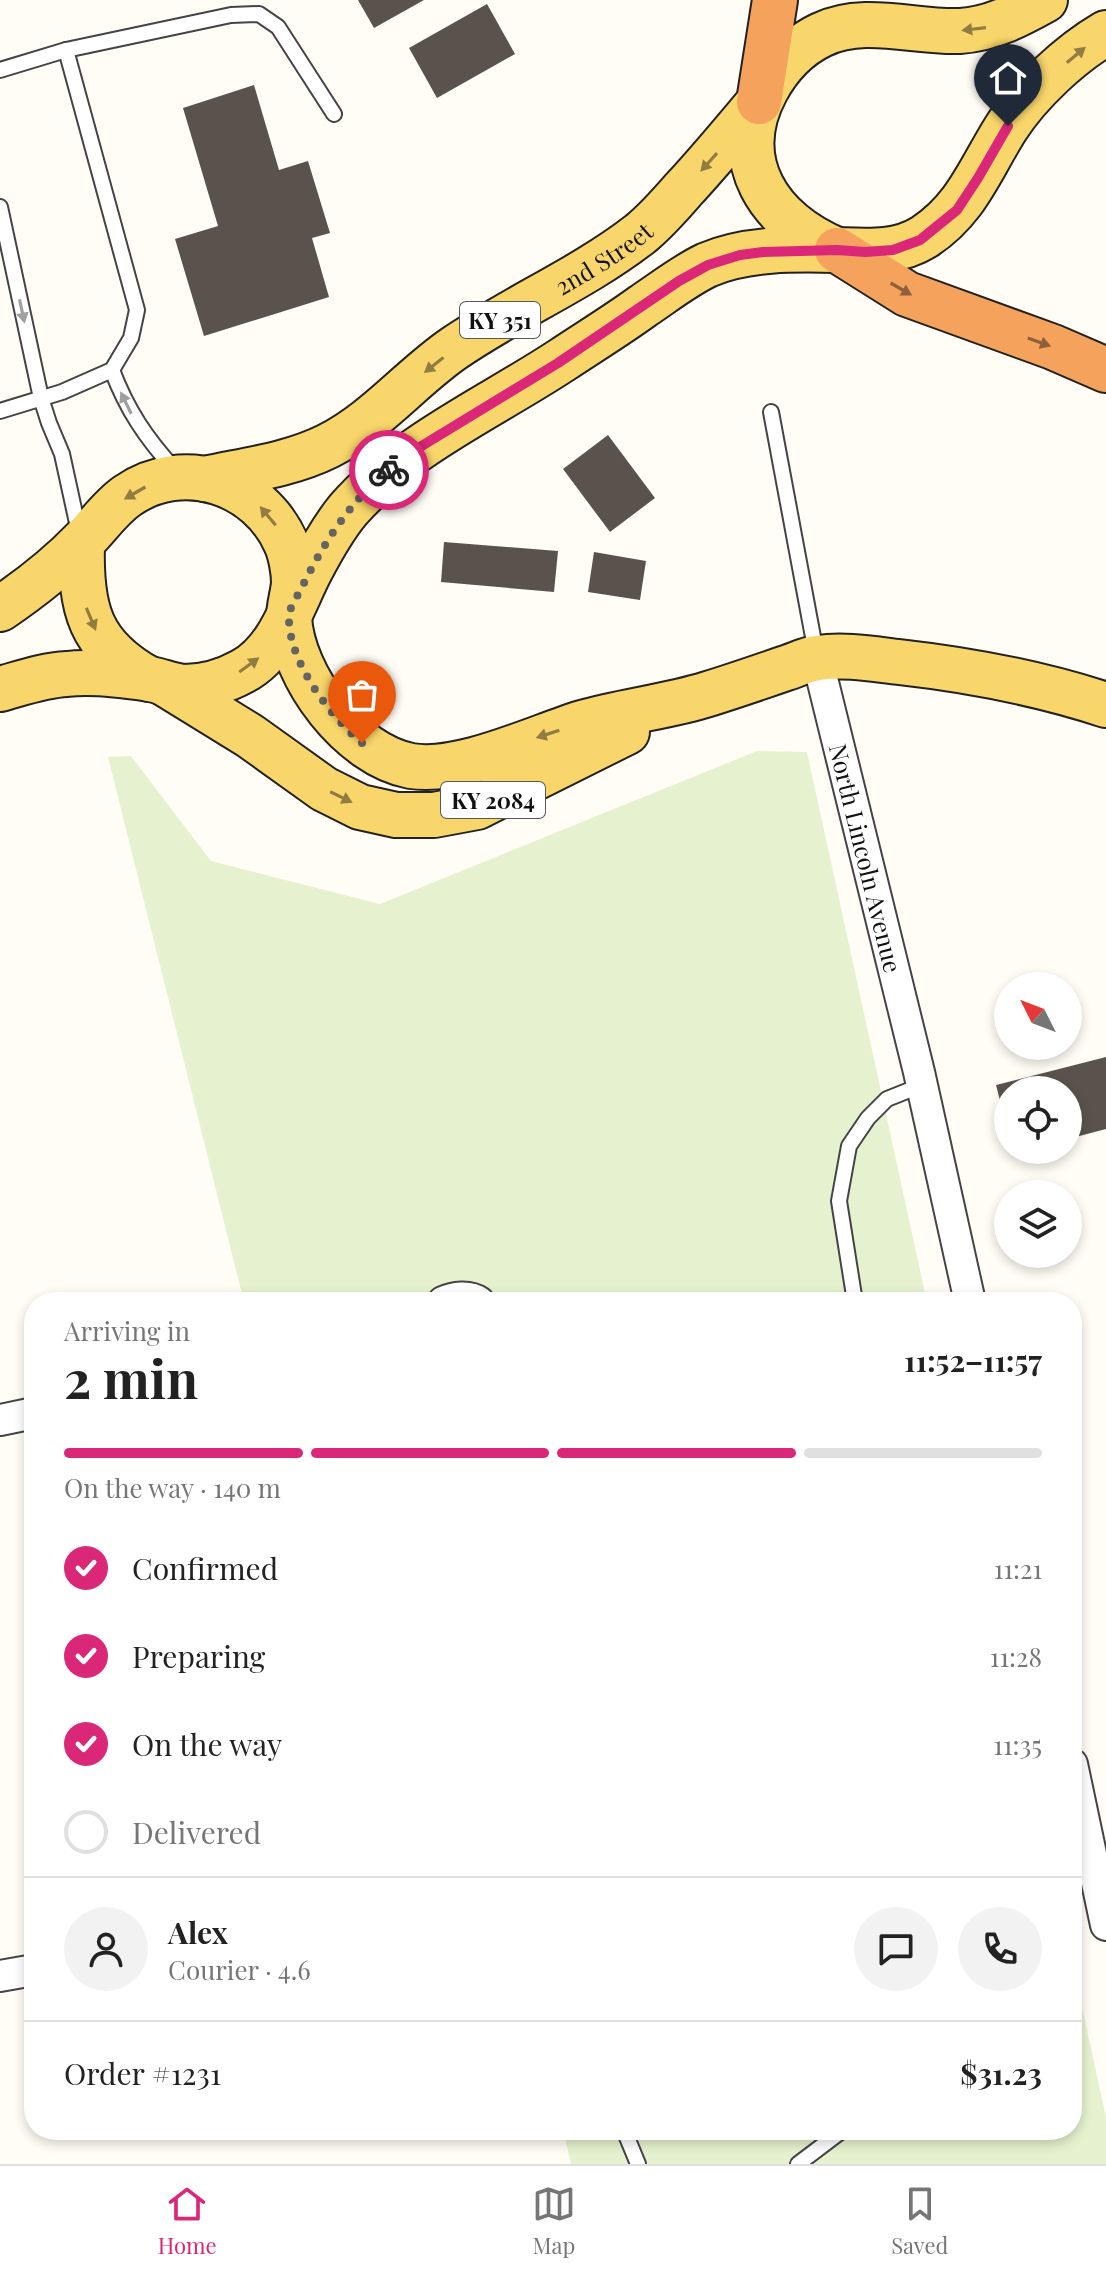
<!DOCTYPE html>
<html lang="en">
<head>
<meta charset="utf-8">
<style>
  :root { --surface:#fff; --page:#f2f2f2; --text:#222; --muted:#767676; --line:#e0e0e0; --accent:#db2777 }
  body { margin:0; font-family:"Playfair Display",serif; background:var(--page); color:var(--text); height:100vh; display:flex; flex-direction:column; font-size:30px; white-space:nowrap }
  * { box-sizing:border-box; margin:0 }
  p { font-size:26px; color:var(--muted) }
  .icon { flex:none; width:44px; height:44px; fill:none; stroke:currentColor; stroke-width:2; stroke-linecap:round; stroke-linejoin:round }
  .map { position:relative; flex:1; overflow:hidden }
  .details { position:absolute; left:24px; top:1292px; width:1058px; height:848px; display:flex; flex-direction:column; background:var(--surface); border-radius:32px; box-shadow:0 4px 12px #0003 }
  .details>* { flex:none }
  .needle { width:52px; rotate:312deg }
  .controls { position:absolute; left:994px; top:972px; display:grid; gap:16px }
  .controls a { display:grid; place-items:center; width:88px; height:88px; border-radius:50%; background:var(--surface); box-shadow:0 4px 12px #0003; font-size:40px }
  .pin { position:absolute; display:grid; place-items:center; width:68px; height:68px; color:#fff; margin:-82px -34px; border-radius:50% 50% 50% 0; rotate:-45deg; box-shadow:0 0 8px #0007 }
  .pin .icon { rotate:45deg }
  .courier { position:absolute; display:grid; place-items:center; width:80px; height:80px; margin:-40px; border:6px solid #db2777; border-radius:50%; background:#fff; color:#222; box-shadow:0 2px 10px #0007 }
  .head em { font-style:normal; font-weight:700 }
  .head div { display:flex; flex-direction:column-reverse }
  .head { display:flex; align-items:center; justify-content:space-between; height:136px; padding:0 40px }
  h1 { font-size:52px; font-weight:700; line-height:60px }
  .bar { display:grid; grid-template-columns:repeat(4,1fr); gap:12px 8px; align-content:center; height:96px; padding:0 40px }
  .bar i { height:10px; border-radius:6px; background:var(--line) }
  .bar .selected { background:var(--accent) }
  .bar p { grid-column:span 4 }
  .line { display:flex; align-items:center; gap:20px; padding:0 40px; border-top:2px solid var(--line) }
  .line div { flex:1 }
  .round { display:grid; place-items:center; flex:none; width:84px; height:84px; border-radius:42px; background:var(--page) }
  ol { padding:0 40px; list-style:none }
  li { display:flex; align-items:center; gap:24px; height:88px }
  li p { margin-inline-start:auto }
  li .icon { padding:8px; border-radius:50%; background:var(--accent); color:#fff; stroke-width:4 }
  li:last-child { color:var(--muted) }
  li i { width:44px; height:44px; border:4px solid var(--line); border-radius:50% }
  .dock { display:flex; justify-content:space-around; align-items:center; height:112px; border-top:2px solid var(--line); background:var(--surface); font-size:22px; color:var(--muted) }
  .dock a { display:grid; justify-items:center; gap:4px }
  .dock .selected { color:var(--accent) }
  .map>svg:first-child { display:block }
  .pitch { fill:#e6f2cf }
  .building { fill:#5a524d }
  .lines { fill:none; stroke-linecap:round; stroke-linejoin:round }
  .lane-casing { stroke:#444; stroke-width:18 }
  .street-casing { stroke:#444; stroke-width:34 }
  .primary-casing { stroke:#222; stroke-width:48 }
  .highway-casing { stroke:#222; stroke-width:48 }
  .lane { stroke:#fff; stroke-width:14 }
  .street { stroke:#fff; stroke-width:30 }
  .primary { stroke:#f9d66b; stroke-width:44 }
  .highway { stroke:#f5a25d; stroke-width:44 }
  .oneway { fill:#917d42 }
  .oneway2 { fill:#8e613b }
  .oneway3 { fill:#a0a0a0 }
  .done { stroke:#646461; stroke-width:8; stroke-dasharray:0 14.4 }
  .route { stroke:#db2777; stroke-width:10 }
  .labels { text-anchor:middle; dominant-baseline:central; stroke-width:8; stroke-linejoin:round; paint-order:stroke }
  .shield { fill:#fff; stroke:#585858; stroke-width:2 }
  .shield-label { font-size:22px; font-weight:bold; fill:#111 }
  .street-label { font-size:24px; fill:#111; stroke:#fff }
</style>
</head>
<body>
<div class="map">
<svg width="1106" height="2164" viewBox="0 0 1106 2164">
  <rect width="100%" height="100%" fill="#fffdf5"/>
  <!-- pitch -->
  <g class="pitch">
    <polygon points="757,751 807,752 927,1302 244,1302 108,757 131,756 211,861 380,904"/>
    <polygon points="1072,1962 1106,2117 1106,2164 571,2164 563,2130 1072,2130"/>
  </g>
  <!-- building -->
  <g class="building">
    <polygon points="358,0 424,0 374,28"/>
    <polygon points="487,4 515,54 437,98 409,48"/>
    <polygon points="254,85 279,170 308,161 330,233 312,238 329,297 204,336 175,239 218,226 183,108"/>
    <polygon points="608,435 655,498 610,532 563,469"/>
    <polygon points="444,542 558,551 554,592 441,582"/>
    <polygon points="594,552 646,561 640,600 588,592"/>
    <polygon points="1106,1057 1106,1129 1068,1139 1068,1090 1008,1090 1007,1128 996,1085"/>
  </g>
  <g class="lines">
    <defs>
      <g id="lane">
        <polyline points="0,70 66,50 231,15 259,14 278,27 334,114"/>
        <polyline points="0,207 41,398 49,423 62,454 79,532"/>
        <path d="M 112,370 C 127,410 146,438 175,470"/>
        <polyline points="0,411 62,392 112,370 131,338 137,310 66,50"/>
        <polyline points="771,412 816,653"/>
        <polyline points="855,1302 839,1201 849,1146 868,1118 887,1099 922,1085"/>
        <polyline points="624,2130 638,2164"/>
        <polyline points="798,2164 843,2130"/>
      </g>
      <g id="street">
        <path id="s1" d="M 817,658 L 919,1072 L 970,1302"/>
        <path d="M 443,1302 C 454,1297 469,1295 479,1302"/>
        <polyline points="0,1420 34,1413"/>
        <polyline points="1072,1764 1106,1925"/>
        <polyline points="0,1976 34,1970"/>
      </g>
      <g id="primary">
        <path d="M 837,250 C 769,222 728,161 766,90 C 779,66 796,47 821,35 C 864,14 915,33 960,31 C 992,29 1018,15 1045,0"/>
        <path id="s2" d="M 205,479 C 246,470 290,465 328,446 C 376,422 410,379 453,349 C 514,307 582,279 640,234 C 656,221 670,205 683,190 C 709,162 734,132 759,102"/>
        <path d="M 82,543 C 80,608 89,646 149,679"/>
        <path d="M 0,609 C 28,590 60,565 84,540 C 98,526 110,508 127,496 C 183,457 259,482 286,543 C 291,554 294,572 294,583 C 293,595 289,606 289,617 C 292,677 351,755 411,766 C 460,774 534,738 582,723 C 623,711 667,707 708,694 C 734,686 760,677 786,668 C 796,665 807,659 818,658 C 844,654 873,659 899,662 C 970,670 1039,683 1106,705"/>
        <polyline points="164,683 250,736 324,789 360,807 396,815 434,815 477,807 627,732"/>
        <path d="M 0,689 C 22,683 44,675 67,674 C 93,671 124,675 150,679 C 161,681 173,686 184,687 C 205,687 225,681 243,671 C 280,651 293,603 311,569 C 321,550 334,527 348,510 C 406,444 489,408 562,360 C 589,342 617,325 643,306 C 664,292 684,276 707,265 C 746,248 795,249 837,250 C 867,251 897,254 924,237 C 967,209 980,169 1006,128 C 1029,92 1070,54 1106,33"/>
      </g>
      <g id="highway">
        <polyline points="759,102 775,0"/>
        <polyline points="837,250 907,294 1053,347 1106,370"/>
      </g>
    </defs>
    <!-- lane casing -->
    <use href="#lane" class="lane-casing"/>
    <!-- street casing -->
    <use href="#street" class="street-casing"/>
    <!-- primary casing -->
    <use href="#primary" class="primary-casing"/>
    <!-- highway casing -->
    <use href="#highway" class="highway-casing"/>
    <!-- lane -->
    <use href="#lane" class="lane"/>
    <!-- street -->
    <use href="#street" class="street"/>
    <!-- primary -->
    <use href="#primary" class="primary"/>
    <!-- highway -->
    <use href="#highway" class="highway"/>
  </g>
  <!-- one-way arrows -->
  <defs><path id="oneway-solid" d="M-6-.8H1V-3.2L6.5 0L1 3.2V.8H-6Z" transform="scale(2)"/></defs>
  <g class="oneway">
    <use href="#oneway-solid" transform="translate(974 29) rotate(173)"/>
    <use href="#oneway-solid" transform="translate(1076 55) rotate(-40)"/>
    <use href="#oneway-solid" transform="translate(709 162) rotate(132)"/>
    <use href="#oneway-solid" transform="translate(434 365) rotate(142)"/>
    <use href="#oneway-solid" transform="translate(135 493) rotate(150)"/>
    <use href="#oneway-solid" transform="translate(268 516) rotate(-130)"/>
    <use href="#oneway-solid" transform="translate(91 619) rotate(67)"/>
    <use href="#oneway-solid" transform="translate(249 665) rotate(-36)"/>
    <use href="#oneway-solid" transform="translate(548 734) rotate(162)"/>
    <use href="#oneway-solid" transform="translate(341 797) rotate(26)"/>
  </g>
  <g class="oneway2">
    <use href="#oneway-solid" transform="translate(901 289) rotate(30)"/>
    <use href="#oneway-solid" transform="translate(1039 342) rotate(20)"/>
  </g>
  <g class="oneway3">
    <use href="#oneway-solid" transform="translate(22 311) rotate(78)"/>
    <use href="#oneway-solid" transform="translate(126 403) rotate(-116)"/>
  </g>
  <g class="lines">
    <!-- done -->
    <path class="done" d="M 362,743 C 330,716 288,661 289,617 C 289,608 297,597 301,589 C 323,544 350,501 389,470"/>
    <!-- route -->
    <polyline class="route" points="389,470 415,450 558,363 679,281 708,265 740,255 763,252 837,250 865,252 893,250 920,240 957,210 978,178 1008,126"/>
  </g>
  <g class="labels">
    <!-- shield labels -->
    <g class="shield">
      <rect x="460" y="302" width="80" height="36" rx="6"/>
      <rect x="441" y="782" width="104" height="36" rx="6"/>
    </g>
    <g class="shield-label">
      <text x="500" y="320">KY 351</text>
      <text x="493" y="800">KY 2084</text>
    </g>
    <!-- street labels -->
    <g class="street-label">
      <text stroke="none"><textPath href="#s2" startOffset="462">2nd Street</textPath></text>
      <text stroke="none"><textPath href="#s1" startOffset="206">North Lincoln Avenue</textPath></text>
    </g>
  </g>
</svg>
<div class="controls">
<a><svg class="needle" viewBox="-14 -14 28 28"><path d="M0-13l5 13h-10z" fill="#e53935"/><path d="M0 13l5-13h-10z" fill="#767676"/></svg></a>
<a><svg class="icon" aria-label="locate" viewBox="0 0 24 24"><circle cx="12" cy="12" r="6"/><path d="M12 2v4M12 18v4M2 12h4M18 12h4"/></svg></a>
<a><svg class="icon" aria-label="layers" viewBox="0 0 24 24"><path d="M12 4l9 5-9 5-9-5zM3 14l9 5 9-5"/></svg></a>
</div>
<div class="pin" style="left:362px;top:743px;background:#ea580c"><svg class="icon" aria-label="bag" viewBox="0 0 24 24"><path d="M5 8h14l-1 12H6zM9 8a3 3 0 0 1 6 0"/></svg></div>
<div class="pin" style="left:1008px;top:126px;background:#1f2937"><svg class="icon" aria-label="home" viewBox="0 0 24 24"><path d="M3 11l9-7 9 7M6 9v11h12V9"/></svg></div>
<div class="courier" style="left:389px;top:470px"><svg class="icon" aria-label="bike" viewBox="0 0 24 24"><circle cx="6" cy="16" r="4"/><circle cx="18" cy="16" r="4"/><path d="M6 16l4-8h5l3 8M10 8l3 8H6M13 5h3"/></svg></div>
<section class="details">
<div class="head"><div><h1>2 min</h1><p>Arriving in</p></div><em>11:52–11:57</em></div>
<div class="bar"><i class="selected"></i><i class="selected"></i><i class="selected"></i><i></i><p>On the way · 140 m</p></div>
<ol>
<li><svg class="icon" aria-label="check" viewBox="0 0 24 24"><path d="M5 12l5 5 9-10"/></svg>Confirmed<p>11:21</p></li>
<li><svg class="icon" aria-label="check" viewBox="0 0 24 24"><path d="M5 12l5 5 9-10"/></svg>Preparing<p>11:28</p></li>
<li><svg class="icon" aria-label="check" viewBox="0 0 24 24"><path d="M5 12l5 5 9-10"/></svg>On the way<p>11:35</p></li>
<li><i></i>Delivered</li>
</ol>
<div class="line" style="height:144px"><a class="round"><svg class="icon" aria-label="person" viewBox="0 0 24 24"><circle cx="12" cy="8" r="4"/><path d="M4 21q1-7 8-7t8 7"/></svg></a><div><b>Alex</b><p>Courier · 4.6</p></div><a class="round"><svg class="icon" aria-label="chat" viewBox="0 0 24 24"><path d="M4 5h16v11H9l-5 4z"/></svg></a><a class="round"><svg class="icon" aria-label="phone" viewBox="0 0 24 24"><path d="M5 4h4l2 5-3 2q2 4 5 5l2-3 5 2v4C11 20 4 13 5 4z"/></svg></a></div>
<div class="line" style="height:104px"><div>Order #1231</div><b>$31.23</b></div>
</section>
</div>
<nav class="dock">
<a class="selected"><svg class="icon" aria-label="home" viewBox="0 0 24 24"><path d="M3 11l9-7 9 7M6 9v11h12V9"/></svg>Home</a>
<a><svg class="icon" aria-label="map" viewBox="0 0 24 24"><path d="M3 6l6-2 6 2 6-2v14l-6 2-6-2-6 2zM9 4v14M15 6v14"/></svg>Map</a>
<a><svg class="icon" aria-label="saved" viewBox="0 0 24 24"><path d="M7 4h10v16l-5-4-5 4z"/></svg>Saved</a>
</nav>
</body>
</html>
